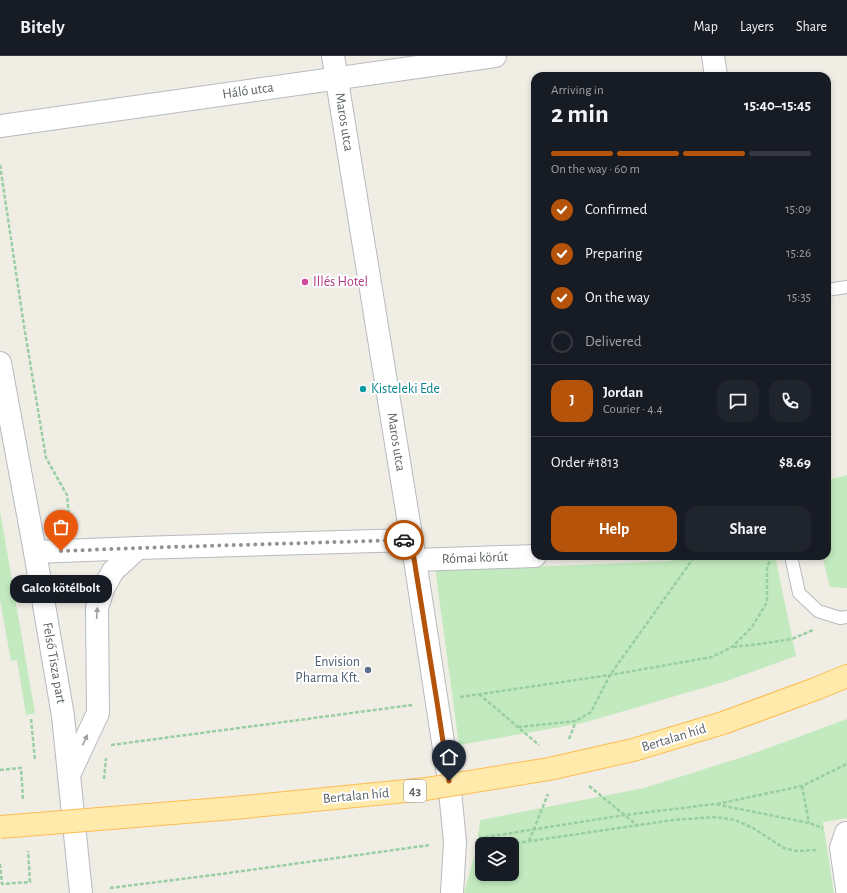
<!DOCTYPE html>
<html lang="en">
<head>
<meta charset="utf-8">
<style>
  :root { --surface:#171b24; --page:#20242c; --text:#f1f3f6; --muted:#9ea1a6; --line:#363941; --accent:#b45309 }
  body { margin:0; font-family:"Alegreya Sans",sans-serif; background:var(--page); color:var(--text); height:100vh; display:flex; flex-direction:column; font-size:15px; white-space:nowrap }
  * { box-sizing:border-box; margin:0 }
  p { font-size:13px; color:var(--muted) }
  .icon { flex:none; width:22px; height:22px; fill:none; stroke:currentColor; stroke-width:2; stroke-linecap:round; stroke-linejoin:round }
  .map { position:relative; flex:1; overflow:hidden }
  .side { position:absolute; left:531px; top:16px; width:300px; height:488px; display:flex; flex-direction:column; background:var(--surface); border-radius:12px; box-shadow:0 2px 6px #0003 }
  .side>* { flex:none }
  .buttons { position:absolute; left:475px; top:781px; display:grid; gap:8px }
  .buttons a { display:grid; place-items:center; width:44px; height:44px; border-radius:8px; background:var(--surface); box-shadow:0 2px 6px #0003; font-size:20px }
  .pin { position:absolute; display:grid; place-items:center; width:34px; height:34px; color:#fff; margin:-41px -17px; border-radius:50% 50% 50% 0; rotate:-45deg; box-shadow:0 0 4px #0007 }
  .pin .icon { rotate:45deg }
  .courier { position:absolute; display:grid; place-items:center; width:40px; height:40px; margin:-20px; border:3px solid #b45309; border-radius:50%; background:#fff; color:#222; box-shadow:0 1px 5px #0007 }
  .bubble { position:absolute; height:28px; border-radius:12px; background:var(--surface); box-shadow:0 2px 6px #0003; font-size:13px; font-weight:600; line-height:28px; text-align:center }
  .summary em { font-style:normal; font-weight:600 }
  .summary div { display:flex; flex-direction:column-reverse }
  .summary { display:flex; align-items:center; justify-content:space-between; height:68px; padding:0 20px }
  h1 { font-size:26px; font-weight:600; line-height:30px }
  .bar { display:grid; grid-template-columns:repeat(4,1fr); gap:6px 4px; align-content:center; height:48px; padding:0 20px }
  .bar i { height:5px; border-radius:3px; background:var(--line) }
  .bar .on { background:var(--accent) }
  .bar p { grid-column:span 4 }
  .line { display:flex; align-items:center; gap:10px; padding:0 20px; border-top:1px solid var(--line) }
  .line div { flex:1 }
  .round { display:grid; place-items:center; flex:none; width:42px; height:42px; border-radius:12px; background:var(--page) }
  ol { padding:0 20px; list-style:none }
  li { display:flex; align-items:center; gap:12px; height:44px }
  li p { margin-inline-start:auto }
  li .icon { padding:4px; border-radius:50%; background:var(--accent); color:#fff; stroke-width:4 }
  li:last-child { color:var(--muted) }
  li i { width:22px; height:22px; border:2px solid var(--line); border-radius:50% }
  .cta { display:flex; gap:8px; margin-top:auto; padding:8px 20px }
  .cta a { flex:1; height:46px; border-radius:12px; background:var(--accent); color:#fff; font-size:16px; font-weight:600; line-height:46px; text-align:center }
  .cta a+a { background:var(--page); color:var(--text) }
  header { display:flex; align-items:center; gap:24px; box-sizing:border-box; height:56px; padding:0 20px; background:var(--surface); border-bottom:1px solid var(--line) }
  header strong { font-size:19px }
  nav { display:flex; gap:22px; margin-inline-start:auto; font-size:14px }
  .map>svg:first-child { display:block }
  .green { fill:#c3eabf; fill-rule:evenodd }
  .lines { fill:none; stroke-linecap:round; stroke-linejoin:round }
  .lane-casing { stroke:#b7bbc0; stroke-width:14 }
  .street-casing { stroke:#b7bbc0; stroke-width:24 }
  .secondary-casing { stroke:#b6bac0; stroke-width:24 }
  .primary-casing { stroke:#fdbd51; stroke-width:24 }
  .path { stroke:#99cea3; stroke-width:2.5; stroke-dasharray:4 2; stroke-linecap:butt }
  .lane { stroke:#fff; stroke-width:12 }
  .street { stroke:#fff; stroke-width:22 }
  .secondary { stroke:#fff; stroke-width:22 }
  .primary { stroke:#ffeaab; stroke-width:22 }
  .primary-bridge-casing { stroke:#fdbd51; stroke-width:24; stroke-linecap:butt }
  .primary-bridge { stroke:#ffeaab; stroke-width:22 }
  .oneway { fill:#9da1a3 }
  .done { stroke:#909392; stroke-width:4; stroke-dasharray:0 7.2 }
  .route { stroke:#b45309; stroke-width:5 }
  .hotel-dot { fill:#d1479c; stroke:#fff; stroke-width:1.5 }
  .culture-dot { fill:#0f9aa8; stroke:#fff; stroke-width:1.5 }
  .service-dot { fill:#5c6f8a; stroke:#fff; stroke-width:1.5 }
  .labels { text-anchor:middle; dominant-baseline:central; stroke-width:4; stroke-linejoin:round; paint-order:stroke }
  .shield { fill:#fff; stroke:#8d9194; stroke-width:1 }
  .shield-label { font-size:13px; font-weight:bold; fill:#5c6266 }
  .street-label { font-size:14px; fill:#5c6266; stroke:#fff }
  .hotel-label { font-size:14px; fill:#b23c85; stroke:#fff; text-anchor:start }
  .culture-label { font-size:14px; fill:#0d838f; stroke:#fff; text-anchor:start }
  .service-label { font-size:14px; fill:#4e5e75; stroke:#fff; text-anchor:end }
</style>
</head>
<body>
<header>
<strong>Bitely</strong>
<nav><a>Map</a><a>Layers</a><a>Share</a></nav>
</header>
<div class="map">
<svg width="847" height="837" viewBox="0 0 847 837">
  <rect width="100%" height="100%" fill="#f0ede5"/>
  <!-- green -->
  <g class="green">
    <polygon points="847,419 847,532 830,531 822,500 827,500 827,424"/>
    <polygon points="0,455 35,657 26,659 17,604 11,605 0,544"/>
    <polygon points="693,500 775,500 796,600 727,625 583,667 459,689 435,512 554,510 668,505"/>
    <path d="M 847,663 L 847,762 L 823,766 L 834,837 L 464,837 L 477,790 L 480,764 L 644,732 L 746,700 ZM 482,788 L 512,788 L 512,818 L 482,818 Z"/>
  </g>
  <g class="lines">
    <defs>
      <g id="lane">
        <polyline points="827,234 847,231"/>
        <polyline points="791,500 799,537 818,555 840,562 847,561"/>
      </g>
      <g id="street">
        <polyline points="333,0 415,504 449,725 455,786 452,837"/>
        <polyline points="713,0 716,20"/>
        <polyline points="0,70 495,0"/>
        <polyline points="35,496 138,492 411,484"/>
        <polyline points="415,504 535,500"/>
        <polyline points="846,777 841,792 847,833"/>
      </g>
      <g id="secondary">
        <polyline points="0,307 35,496 63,660 81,837"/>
        <polyline points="69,719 98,657 97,552 103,533 113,515 138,492"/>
      </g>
      <polyline id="primary" points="818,632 847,620"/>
    </defs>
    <!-- lane casing -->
    <use href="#lane" class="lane-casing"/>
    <!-- street casing -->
    <use href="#street" class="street-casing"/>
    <!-- secondary casing -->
    <use href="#secondary" class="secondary-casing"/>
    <!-- primary casing -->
    <use href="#primary" class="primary-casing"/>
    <!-- path -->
    <g class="path">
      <polyline points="0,109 24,270 46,402 67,439 70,470"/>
      <polyline points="733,591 759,588 792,583 813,574"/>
      <polyline points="479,638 539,689"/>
      <polyline points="460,641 610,619 712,601 732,591 752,571 767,546 767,511 771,503"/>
      <polyline points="31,663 35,704"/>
      <polyline points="518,671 576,665 591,656 610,619 695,500"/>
      <polyline points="569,683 576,665"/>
      <polyline points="111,689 412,649"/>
      <polyline points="0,714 21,712 23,743 24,743"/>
      <polyline points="104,723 106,702"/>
      <polyline points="589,730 638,770"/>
      <polyline points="802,730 809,767"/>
      <polyline points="717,748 802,730 847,708"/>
      <polyline points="479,782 625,759 715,748 809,767 823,772"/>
      <polyline points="529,785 548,738"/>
      <polyline points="510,788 673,764 715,761 735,764 753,772 784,792 797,795 817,794"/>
      <polyline points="0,808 2,828 30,826 28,795"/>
      <polyline points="110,832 214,819 430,789"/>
    </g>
    <!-- lane -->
    <use href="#lane" class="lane"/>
    <!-- street -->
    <use href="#street" class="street"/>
    <!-- secondary -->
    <use href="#secondary" class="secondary"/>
    <!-- primary -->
    <use href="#primary" class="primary"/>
    <defs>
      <polyline id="primary-bridge" points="0,771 234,752 426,733 549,713 633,694 723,667 818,632"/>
    </defs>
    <!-- primary-bridge casing -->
    <use href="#primary-bridge" class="primary-bridge-casing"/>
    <!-- primary-bridge -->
    <use href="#primary-bridge" class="primary-bridge"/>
  </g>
  <!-- one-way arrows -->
  <defs><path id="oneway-solid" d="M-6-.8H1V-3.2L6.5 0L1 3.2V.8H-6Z"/></defs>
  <g class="oneway">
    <use href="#oneway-solid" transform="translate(97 557) rotate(-86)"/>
    <use href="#oneway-solid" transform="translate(85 684) rotate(-65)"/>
  </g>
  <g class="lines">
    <!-- done -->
    <polyline class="done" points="61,495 138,492 404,484"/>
    <!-- route -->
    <polyline class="route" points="404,484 411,484 437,646 449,725"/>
  </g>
  <!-- markers -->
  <circle class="hotel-dot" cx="305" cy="226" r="4"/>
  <circle class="culture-dot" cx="363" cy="333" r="4"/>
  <circle class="service-dot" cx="368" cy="614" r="4"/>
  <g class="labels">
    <!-- shield labels -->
    <rect class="shield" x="404" y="724" width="22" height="22" rx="3"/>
    <g class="shield-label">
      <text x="415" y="735">43</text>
    </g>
    <!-- street labels -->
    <g class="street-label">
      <text transform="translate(248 35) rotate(-8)">Háló utca</text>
      <text transform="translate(344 66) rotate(81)">Maros utca</text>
      <text transform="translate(396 386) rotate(81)">Maros utca</text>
      <text transform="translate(475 502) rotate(-2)">Római körút</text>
      <text transform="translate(54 607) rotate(80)">Felső Tisza part</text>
      <text transform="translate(674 682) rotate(-17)">Bertalan híd</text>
      <text transform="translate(356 740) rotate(-5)">Bertalan híd</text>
    </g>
    <!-- hotel labels -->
    <g class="hotel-label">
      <text x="313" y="226">Illés Hotel</text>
    </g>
    <!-- culture labels -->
    <g class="culture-label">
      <text x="371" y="333">Kisteleki Ede</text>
    </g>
    <!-- service labels -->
    <g class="service-label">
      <text x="360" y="606">Envision<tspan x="360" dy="16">Pharma Kft.</tspan></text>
    </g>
  </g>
</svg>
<div class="buttons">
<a><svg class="icon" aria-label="layers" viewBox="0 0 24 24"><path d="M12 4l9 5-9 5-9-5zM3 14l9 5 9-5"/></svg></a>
</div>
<div class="pin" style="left:61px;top:495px;background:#ea580c"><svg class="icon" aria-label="bag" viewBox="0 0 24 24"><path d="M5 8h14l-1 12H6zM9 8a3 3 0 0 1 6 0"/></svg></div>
<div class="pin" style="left:449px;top:725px;background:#1f2937"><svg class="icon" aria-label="home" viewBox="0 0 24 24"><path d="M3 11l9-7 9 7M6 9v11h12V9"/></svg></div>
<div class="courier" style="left:404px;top:484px"><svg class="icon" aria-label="car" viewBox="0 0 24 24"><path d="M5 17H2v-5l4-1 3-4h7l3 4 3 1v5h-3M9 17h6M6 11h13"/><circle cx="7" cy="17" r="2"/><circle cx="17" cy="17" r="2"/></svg></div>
<div class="bubble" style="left:10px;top:519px;width:102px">Galco kötélbolt</div>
<section class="side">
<div class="summary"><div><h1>2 min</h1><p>Arriving in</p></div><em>15:40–15:45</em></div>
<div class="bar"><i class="on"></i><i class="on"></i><i class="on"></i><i></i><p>On the way · 60 m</p></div>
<ol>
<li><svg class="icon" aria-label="check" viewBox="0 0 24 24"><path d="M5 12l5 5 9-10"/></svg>Confirmed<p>15:09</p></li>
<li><svg class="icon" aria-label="check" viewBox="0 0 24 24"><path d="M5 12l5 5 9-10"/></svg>Preparing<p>15:26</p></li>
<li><svg class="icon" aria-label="check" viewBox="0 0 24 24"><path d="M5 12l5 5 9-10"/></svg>On the way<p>15:35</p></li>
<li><i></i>Delivered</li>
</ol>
<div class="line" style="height:72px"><b class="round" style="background:var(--accent);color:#fff">J</b><div><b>Jordan</b><p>Courier · 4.4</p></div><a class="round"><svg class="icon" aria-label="chat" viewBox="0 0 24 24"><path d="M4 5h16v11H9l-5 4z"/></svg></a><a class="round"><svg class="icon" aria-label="phone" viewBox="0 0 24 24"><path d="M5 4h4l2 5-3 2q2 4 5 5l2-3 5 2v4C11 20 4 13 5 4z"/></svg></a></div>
<div class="line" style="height:52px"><div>Order #1813</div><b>$8.69</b></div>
<div class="cta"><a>Help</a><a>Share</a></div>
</section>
</div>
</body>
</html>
